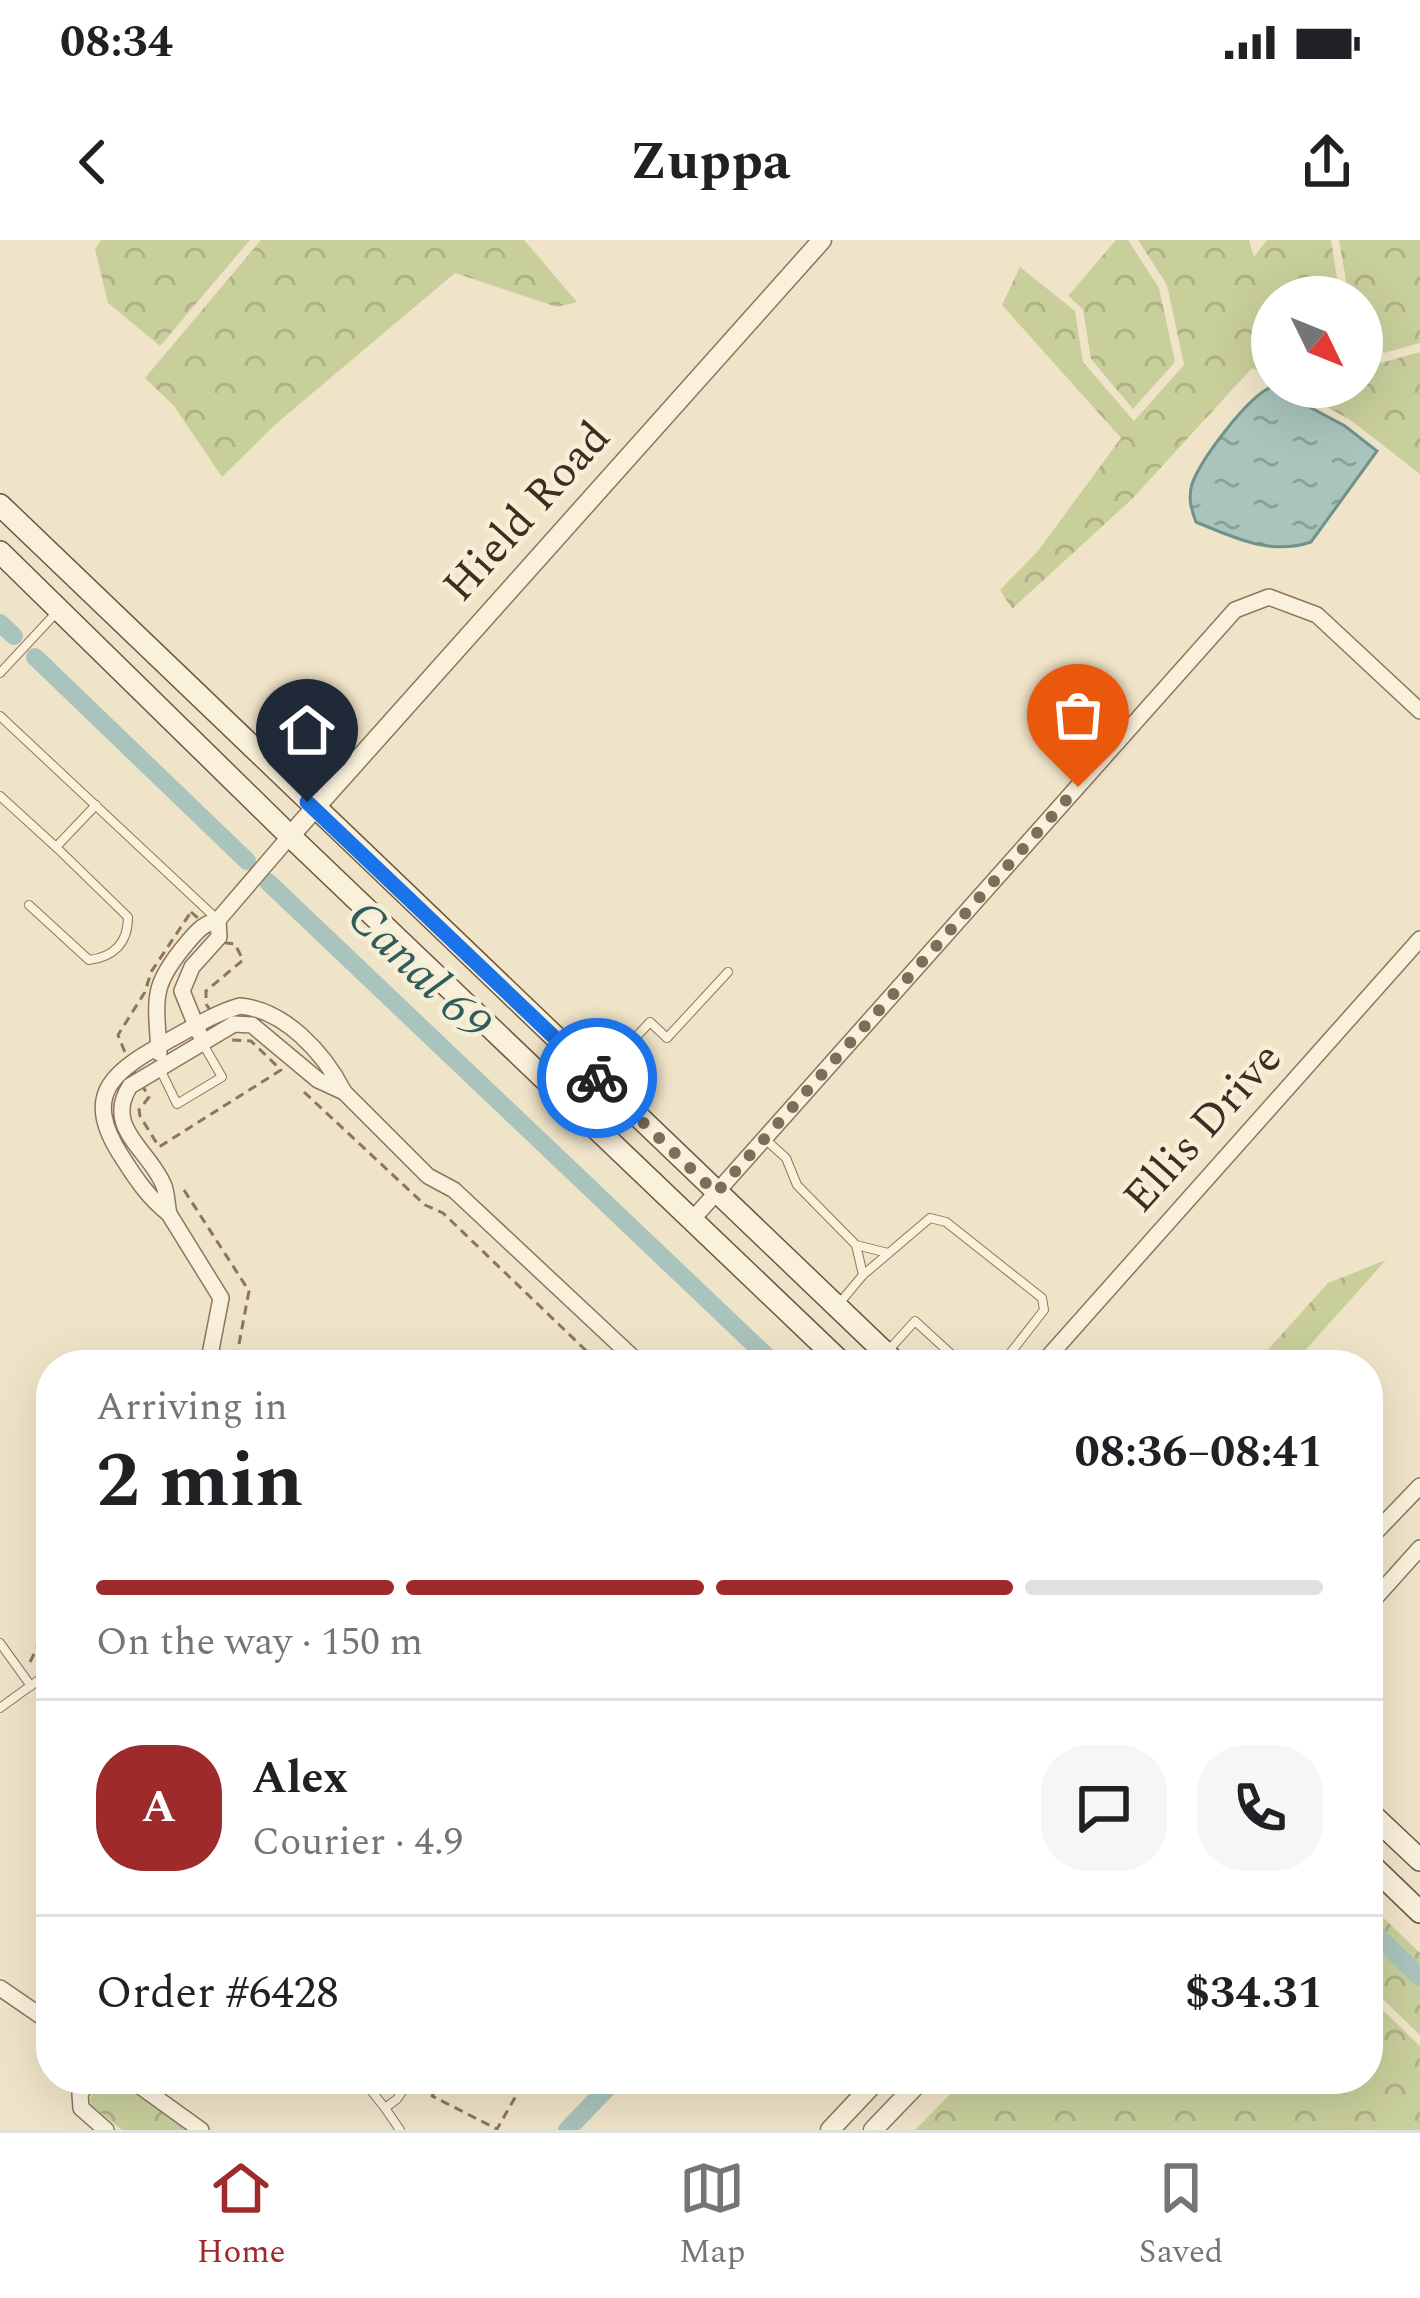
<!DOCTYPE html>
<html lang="en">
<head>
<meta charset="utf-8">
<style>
  :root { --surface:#fff; --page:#f6f6f6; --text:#202124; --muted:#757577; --line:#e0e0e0; --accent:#9e2a2b }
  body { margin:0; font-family:Spectral,serif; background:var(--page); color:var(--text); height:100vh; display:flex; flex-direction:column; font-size:45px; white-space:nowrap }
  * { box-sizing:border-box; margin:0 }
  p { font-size:39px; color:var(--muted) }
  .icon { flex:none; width:66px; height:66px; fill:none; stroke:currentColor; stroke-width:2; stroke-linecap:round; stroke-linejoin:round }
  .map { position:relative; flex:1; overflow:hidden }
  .drawer { position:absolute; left:36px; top:1110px; width:1347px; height:744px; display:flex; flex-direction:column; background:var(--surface); border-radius:48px; box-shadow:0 12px 48px #0002 }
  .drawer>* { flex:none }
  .needle { width:78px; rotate:133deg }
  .fabs { position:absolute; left:1251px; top:36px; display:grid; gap:24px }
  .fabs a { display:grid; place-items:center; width:132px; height:132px; border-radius:50%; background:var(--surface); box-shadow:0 12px 48px #0002; font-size:60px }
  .pin { position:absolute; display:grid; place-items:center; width:102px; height:102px; color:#fff; margin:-123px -51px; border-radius:50% 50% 50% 0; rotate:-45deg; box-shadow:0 0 12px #0007 }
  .pin .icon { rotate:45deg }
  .courier { position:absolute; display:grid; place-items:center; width:120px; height:120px; margin:-60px; border:9px solid #1a73e8; border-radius:50%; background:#fff; color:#222; box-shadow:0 3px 15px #0007 }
  .overview em { font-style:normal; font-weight:700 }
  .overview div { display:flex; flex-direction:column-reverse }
  .overview { display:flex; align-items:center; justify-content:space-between; height:204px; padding:0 60px }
  h1 { font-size:78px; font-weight:700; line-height:90px }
  .bar { display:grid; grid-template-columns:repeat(4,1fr); gap:18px 12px; align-content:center; height:144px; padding:0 60px }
  .bar i { height:15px; border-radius:9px; background:var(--line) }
  .bar .active { background:var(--accent) }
  .bar p { grid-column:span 4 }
  .line { display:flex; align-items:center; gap:30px; padding:0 60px; border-top:3px solid var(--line) }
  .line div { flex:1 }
  .round { display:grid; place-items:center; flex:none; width:126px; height:126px; border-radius:48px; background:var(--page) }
  .status { display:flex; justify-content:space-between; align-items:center; height:84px; padding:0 60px; background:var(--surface); direction:ltr }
  .status svg { height:33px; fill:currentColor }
  header { display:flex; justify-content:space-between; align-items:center; height:156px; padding:0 60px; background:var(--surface); font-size:54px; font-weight:700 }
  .menu { display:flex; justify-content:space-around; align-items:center; height:168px; border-top:3px solid var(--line); background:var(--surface); font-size:33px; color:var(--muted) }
  .menu a { display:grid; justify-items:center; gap:6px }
  .menu .active { color:var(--accent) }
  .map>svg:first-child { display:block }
  .forest { fill:url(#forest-crowns) }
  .water { fill:url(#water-ripples); stroke:#6f938a; stroke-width:3 }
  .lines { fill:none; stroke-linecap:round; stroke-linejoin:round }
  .canal { stroke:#a9c4bc; stroke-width:18 }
  .service-casing { stroke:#8d765c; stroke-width:10 }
  .minor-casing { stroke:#8d765c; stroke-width:18 }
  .tertiary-casing { stroke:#8d765c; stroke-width:21 }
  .secondary-casing { stroke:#6f573f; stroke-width:24 }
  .path { stroke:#8d765c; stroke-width:3; stroke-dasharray:9 6; stroke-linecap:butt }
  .service { stroke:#faf1dc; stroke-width:8 }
  .minor { stroke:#faf1dc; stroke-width:15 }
  .tertiary { stroke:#faf1dc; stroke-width:18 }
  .secondary { stroke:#faf1dc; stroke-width:21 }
  .done { stroke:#7c6e5b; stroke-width:12; stroke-dasharray:0 21.6 }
  .route { stroke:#1a73e8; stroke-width:15 }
  .labels { text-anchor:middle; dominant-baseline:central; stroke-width:9; stroke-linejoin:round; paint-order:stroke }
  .street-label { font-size:45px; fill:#3d2e20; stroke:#f7eed8 }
  .water-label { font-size:48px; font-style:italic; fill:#2f5d5a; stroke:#f7eed8 }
</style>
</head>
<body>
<div class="status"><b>08:34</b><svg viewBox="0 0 49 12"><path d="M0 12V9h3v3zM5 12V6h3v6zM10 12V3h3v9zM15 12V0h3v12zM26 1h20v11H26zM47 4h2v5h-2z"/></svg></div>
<header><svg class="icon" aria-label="back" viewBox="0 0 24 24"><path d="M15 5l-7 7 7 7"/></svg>Zuppa<svg class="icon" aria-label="share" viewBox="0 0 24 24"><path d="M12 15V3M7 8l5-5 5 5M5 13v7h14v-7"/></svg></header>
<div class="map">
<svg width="1420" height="1890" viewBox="0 0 1420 1890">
  <defs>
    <pattern id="forest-crowns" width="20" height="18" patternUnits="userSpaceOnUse" patternTransform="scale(3)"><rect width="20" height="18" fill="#c9cf9b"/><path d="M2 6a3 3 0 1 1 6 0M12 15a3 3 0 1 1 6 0" fill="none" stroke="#aeb285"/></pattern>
    <pattern id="water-ripples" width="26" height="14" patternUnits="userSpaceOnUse" patternTransform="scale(3)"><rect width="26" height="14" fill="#a9c4bc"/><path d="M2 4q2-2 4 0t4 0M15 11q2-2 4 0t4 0" fill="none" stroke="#8ba098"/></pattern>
  </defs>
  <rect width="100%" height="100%" fill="#f0e4c8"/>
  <!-- forest -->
  <g class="forest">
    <polygon points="101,0 250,0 160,106 108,63 95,9"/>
    <polygon points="261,0 524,0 577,62 557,67 455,33 277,183 222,237 174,166 145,138"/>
    <polygon points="1116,0 1128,0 1159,48 1175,122 1133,169 1091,119 1083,69 1068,56"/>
    <polygon points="1138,0 1249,0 1254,17 1267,0 1331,0 1340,57 1272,57 1272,138 1252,128 1132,259 1012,369 1000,350 1038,311 1121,198 1002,65 1020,27 1075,71 1083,122 1134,181 1184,125 1167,45"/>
    <polygon points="1339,0 1420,0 1420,103 1384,113 1362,81 1362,57 1349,57"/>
    <polygon points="1362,95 1381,123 1420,112 1420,234 1349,179 1289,147 1362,147"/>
    <polygon points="1386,1020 1292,1125 1254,1125 1328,1043"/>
    <polygon points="1368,1663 1420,1713 1420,1795 1368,1745"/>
    <polygon points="1368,1756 1420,1806 1420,1890 915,1890 965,1839 1368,1839"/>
    <polygon points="103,1839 114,1839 186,1890 122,1890 91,1865 90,1858"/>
  </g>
  <!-- water -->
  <path class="water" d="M 1272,147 L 1345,186 L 1377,211 L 1311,302 C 1270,316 1233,297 1196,282 C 1191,269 1188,258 1192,244 C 1201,219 1248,156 1272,147 Z"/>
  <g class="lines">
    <!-- canal -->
    <g class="canal">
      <polyline points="0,383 14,396"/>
      <polyline points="35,417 247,621"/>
      <polyline points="268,642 776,1125"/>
      <polyline points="1368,1687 1420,1737"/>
      <polyline points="567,1890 616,1839"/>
    </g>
    <defs>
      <g id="service">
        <polyline points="0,433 56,373"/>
        <polyline points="0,476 218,680"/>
        <polyline points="0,556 56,607 96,565"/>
        <path d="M 29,665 L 89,720 C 114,717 128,703 128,677 L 56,607"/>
        <polyline points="160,829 177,864 222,837 203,804"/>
        <polyline points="598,838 650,782 667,798 728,732"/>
        <polyline points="766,900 786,918 797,945 856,1005 888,1013"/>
        <polyline points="856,1005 863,1035"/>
        <polyline points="837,1066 863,1035 930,978 946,982 1042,1058 1044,1070 1005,1120 1011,1125"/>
        <polyline points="887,1112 915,1081 963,1125"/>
        <polyline points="0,1403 31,1446"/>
        <polyline points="0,1468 51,1431"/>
        <polyline points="362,1839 385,1868 397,1859 411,1839"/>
        <polyline points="385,1868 400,1890"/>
      </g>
      <g id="minor">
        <path d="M 240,766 C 285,770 324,813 344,852 L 318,840 L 252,785 L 234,784 L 130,846 C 103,888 150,910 164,946 C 167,954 167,966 169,974 C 148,957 136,939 122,917 C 79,851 116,830 173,798 C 195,786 216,773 240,766 Z"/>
        <polyline points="199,793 182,751 192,727 219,697 218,680"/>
        <path d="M 159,813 C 156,757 150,747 187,703 C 197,691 203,684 218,680 L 290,596"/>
        <polyline points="344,852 428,936 454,950 641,1125"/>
        <polyline points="169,974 221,1058 208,1125"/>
        <polyline points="691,981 1235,370 1269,357 1317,375 1420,471"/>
        <polyline points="1041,1125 1420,699"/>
        <polyline points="1368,1300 1420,1246"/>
        <polyline points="1368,1366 1420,1308"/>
        <polyline points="0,1748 51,1783"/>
        <polyline points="90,1839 80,1854 81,1868 106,1890"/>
        <polyline points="130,1839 201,1890"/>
      </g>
      <g id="tertiary">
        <polyline points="290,596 822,0"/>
        <polyline points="830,1890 878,1839"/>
        <polyline points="873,1890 922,1839"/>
      </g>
      <g id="secondary">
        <polyline points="0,265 898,1125"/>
        <polyline points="0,312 290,596 844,1125"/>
        <polyline points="1368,1571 1420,1620"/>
        <polyline points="1368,1622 1420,1672"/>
      </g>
    </defs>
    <!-- service casing -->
    <use href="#service" class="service-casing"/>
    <!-- minor casing -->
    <use href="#minor" class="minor-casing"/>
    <!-- tertiary casing -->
    <use href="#tertiary" class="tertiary-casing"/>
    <!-- secondary casing -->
    <use href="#secondary" class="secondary-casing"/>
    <!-- path -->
    <g class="path">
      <polygon points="191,672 226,703 235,704 243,720 206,751 206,764 231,800 251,801 281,830 159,907 140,876 139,870 149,857 130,825 118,795 145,752 151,732"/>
      <polyline points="304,852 425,965 443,973 601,1125"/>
      <polyline points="184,950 249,1051 235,1125"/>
      <polyline points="30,1422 39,1404 51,1398"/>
      <polyline points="442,1839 432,1856 497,1889 517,1854 531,1839"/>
    </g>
    <!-- service -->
    <use href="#service" class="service"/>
    <!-- minor -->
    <use href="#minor" class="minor"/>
    <!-- tertiary -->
    <use href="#tertiary" class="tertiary"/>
    <!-- secondary -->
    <use href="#secondary" class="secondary"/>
  </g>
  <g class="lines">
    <!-- done -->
    <polyline class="done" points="597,838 716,953 1078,547"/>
    <!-- route -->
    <polyline class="route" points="307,562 597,838"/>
  </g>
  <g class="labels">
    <!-- street labels -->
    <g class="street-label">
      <text transform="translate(527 272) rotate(-48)">Hield Road</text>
      <text transform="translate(1203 888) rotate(-48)">Ellis Drive</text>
    </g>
    <!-- water labels -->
    <g class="water-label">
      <text transform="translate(419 731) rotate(44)">Canal 69</text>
    </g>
  </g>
</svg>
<div class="fabs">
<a><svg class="needle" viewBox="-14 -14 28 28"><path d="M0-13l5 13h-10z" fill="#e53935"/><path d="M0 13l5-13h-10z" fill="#757577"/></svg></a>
</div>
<div class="pin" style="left:1078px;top:547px;background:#ea580c"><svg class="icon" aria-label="bag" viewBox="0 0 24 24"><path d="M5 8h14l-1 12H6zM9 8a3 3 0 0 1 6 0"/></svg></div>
<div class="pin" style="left:307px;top:562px;background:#1f2937"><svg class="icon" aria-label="home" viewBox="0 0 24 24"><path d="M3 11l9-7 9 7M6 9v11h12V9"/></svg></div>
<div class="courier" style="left:597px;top:838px"><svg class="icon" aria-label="bike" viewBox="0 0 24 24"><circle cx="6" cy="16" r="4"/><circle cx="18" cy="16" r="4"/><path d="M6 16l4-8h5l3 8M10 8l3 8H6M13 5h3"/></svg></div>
<section class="drawer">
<div class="overview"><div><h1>2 min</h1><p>Arriving in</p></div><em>08:36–08:41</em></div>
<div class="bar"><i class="active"></i><i class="active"></i><i class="active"></i><i></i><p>On the way · 150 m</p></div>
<div class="line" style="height:216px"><b class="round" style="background:var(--accent);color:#fff">A</b><div><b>Alex</b><p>Courier · 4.9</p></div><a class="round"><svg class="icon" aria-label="chat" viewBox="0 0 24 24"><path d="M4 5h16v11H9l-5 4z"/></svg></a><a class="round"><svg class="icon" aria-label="phone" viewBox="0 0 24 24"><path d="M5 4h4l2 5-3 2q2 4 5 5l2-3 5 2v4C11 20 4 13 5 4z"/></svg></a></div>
<div class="line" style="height:156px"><div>Order #6428</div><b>$34.31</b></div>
</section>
</div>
<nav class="menu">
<a class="active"><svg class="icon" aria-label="home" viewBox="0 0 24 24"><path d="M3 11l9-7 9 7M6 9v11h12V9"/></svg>Home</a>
<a><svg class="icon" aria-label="map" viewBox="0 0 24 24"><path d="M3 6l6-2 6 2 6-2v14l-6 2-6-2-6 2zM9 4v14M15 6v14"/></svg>Map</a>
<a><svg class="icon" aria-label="saved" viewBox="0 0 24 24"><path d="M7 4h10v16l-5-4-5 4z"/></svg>Saved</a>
</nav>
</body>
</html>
